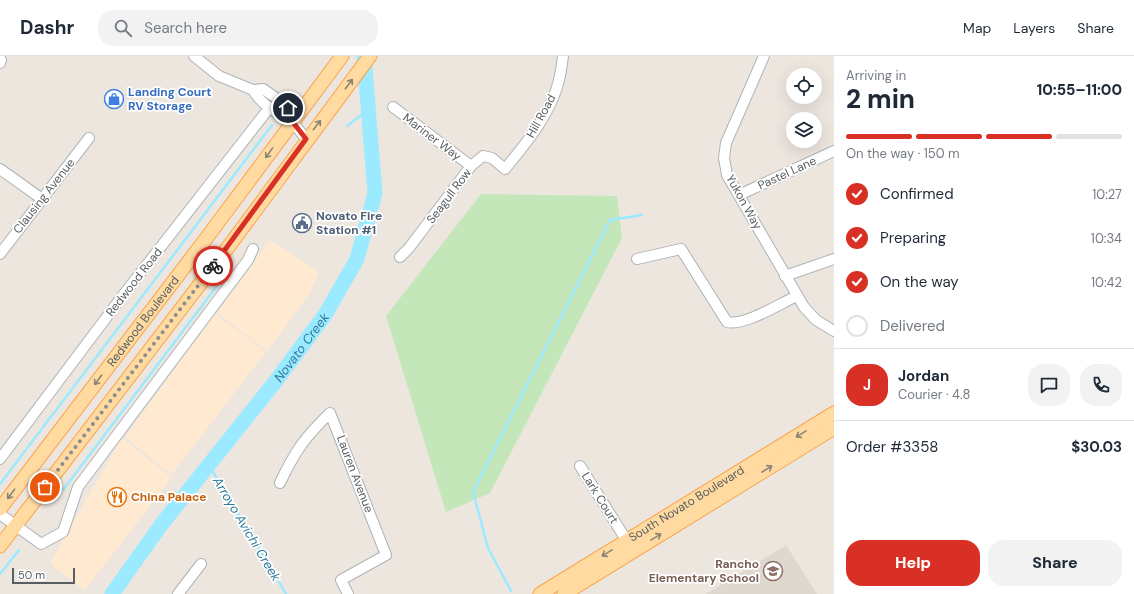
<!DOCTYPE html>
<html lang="en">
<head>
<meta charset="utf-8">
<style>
  :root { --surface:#fff; --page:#f2f2f3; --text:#1f2937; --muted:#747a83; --line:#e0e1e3; --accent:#d93025 }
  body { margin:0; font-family:"DM Sans",sans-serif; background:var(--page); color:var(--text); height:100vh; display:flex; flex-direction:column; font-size:15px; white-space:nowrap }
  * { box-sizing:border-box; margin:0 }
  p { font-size:13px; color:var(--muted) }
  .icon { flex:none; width:22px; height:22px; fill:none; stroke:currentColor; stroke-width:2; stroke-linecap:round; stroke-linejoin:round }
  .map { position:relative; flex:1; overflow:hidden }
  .panel { display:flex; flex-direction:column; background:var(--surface); width:300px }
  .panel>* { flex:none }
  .controls { position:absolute; left:786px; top:12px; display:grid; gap:8px }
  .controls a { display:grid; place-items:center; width:36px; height:36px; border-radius:50%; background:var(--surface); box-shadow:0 4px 16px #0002; font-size:20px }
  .scale { position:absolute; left:12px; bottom:10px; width:63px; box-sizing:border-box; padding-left:4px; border:2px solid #585e61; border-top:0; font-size:11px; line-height:14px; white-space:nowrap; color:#585e61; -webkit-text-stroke:3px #fff; paint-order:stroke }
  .pin { position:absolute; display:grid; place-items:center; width:34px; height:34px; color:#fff; margin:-17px; border:2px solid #fff; border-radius:50%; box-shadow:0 1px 4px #0007 }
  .courier { position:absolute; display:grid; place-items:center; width:40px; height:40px; margin:-20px; border:3px solid #d93025; border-radius:50%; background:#fff; color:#222; box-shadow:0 1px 5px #0007 }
  .headline em { font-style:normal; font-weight:800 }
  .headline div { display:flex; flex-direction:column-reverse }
  .headline { display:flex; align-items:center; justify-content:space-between; height:68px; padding:0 12px }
  h1 { font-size:26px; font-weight:800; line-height:30px }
  .bar { display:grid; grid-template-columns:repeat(4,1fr); gap:6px 4px; align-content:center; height:48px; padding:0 12px }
  .bar i { height:5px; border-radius:3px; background:var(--line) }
  .bar .active { background:var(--accent) }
  .bar p { grid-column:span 4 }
  .line { display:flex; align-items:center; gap:10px; padding:0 12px; border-top:1px solid var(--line) }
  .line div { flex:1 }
  .round { display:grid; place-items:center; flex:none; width:42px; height:42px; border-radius:16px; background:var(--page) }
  ol { padding:0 12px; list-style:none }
  li { display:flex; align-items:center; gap:12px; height:44px }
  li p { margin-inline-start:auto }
  li .icon { padding:4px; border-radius:50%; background:var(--accent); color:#fff; stroke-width:4 }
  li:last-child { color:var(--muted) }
  li i { width:22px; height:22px; border:2px solid var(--line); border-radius:50% }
  .cta { display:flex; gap:8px; margin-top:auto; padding:8px 12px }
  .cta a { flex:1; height:46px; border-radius:16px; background:var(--accent); color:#fff; font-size:16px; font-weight:800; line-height:46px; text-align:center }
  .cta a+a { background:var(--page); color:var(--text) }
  header { display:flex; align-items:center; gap:24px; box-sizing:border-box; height:56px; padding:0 20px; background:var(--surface); border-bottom:1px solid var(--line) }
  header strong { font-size:19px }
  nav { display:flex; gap:22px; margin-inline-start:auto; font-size:14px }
  .search { width:280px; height:36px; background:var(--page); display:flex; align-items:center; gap:10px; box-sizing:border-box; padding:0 14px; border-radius:16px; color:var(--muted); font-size:15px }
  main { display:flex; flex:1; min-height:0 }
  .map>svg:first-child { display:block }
  .commercial { fill:#ffead1 }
  .education { fill:#dfd8cf }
  .green { fill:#c3e7b8 }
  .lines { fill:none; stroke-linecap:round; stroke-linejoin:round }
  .stream { stroke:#9ceaff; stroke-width:2.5 }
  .river { stroke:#9ceaff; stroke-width:15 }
  .minor-casing { stroke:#adb3b6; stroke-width:12 }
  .major-casing { stroke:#fca248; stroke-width:15 }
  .minor { stroke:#fff; stroke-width:10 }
  .major { stroke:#ffdba1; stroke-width:13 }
  .oneway { stroke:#8a8474 }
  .done { stroke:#8c8e8d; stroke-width:4; stroke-dasharray:0 7.2 }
  .route { stroke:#d93025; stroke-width:5 }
  .labels { text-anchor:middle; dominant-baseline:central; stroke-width:3.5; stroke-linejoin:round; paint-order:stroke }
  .shop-label { font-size:12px; font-weight:bold; fill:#366cbe; stroke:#fff; text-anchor:start }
  .street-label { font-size:12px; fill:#585e61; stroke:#fff }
  .service-label { font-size:12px; font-weight:bold; fill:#4e5e75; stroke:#fff; text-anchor:start }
  .food-label { font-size:12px; font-weight:bold; fill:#c56008; stroke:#fff; text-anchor:start }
  .education-label { font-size:12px; font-weight:bold; fill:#785e54; stroke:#fff; text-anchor:end }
  .water-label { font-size:13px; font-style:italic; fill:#2e7c9c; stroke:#fff }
</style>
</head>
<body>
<header>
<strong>Dashr</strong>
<div class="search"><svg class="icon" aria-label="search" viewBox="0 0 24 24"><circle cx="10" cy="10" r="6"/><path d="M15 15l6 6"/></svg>Search here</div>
<nav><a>Map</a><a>Layers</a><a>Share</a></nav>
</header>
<main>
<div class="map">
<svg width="834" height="538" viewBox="0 0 834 538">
  <rect width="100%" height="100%" fill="#ede6df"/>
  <!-- commercial -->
  <g class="commercial">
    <polygon points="270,184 319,216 308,240 267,295 217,257"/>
    <polygon points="215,258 266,296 171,419 125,381"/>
    <polygon points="122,382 172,422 84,535 50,507"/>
  </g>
  <!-- education -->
  <polygon class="education" points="786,489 817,538 706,538 783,491"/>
  <!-- green -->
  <polygon class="green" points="481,138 617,140 622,182 490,437 446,456 386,260"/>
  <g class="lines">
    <!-- stream -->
    <g class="stream">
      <polyline points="347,70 369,53"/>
      <polyline points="209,409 286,538"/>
      <polyline points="0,428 272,69"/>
      <polyline points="63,434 232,210"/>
      <polyline points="0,518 19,494"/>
      <polyline points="511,535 488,492 473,436 610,164 642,159"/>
    </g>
    <!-- river -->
    <path class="river" id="s1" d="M 112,538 L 161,469 L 275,326 L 325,259 L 357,203 L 375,137 L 364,0"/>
    <defs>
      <g id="minor">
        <polyline points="194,0 219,20 253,34 263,33 279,44 288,52 292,65 306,83"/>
        <polyline points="764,0 726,87 724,102 727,119 804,251 816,264 834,275"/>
        <polyline points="0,7 1,4"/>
        <path d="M 253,34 C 260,47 278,59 292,65"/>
        <polyline points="393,51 471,110"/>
        <polyline points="0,113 42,143"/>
        <polyline points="739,139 834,95"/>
        <polyline points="0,198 89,82"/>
        <path d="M 400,201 L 409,192 L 471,110 L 483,100 L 492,102 L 505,113 C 526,87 551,58 559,24 C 561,16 562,8 563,0"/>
        <path d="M 637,203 L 681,193 L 727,266 C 745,270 779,248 797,240"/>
        <polyline points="785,220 834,203"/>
        <polyline points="0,403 124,238 270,51"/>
        <polyline points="580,410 630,490"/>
        <path d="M 280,427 C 295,395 305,381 330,357 L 386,499 L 341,524 L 348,538"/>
        <polyline points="0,458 41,488 63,476 78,431 248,204 253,193"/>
        <polyline points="178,538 201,508"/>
      </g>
      <g id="major">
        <path id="s2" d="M 0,453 L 208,180 L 342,0"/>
        <polyline points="0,490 226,194 370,0"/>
        <path id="s3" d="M 540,538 L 834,357"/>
        <polyline points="564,538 834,372"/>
      </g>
    </defs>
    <!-- minor casing -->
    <use href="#minor" class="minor-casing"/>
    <!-- major casing -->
    <use href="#major" class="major-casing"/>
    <!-- minor -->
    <use href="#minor" class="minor"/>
    <!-- major -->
    <use href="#major" class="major"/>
  </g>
  <!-- one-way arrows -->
  <defs><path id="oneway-shaft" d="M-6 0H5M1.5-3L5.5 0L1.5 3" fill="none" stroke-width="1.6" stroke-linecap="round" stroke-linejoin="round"/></defs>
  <g class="oneway">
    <use href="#oneway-shaft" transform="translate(349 28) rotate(-53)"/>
    <use href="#oneway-shaft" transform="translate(317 69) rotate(-52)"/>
    <use href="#oneway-shaft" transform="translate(269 97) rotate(126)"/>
    <use href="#oneway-shaft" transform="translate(98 324) rotate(127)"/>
    <use href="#oneway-shaft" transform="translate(801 378) rotate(148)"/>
    <use href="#oneway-shaft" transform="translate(767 413) rotate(-31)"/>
    <use href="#oneway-shaft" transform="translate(11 438) rotate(127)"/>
    <use href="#oneway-shaft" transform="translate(656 481) rotate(-31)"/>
    <use href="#oneway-shaft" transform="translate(607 497) rotate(149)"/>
  </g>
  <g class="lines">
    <!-- done -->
    <polyline class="done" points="45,431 213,210"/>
    <!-- route -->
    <polyline class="route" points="213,210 306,83 292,65 288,52"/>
  </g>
  <!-- icons -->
  <defs>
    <symbol id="shop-ring" viewBox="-11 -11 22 22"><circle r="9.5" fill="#fff" stroke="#3f7fe0" stroke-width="1.5"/><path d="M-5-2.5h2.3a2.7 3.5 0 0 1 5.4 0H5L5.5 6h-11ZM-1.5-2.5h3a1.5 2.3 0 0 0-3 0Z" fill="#3f7fe0"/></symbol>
    <symbol id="civic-ring" viewBox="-11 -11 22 22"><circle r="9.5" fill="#fff" stroke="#5c6f8a" stroke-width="1.5"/><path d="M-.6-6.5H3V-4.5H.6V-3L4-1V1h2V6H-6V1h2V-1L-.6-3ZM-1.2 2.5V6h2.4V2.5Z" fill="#5c6f8a"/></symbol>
    <symbol id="restaurant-ring" viewBox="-11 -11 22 22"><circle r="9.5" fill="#fff" stroke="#e8710a" stroke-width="1.5"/><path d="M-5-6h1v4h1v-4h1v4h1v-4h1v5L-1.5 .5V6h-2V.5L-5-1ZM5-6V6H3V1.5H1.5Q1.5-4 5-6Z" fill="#e8710a"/></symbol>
    <symbol id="school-ring" viewBox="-11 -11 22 22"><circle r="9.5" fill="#fff" stroke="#8d6e63" stroke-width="1.5"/><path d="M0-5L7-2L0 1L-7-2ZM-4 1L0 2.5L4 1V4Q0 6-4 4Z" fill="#8d6e63"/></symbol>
  </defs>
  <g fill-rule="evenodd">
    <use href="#shop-ring" x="103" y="32" width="22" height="22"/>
    <use href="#civic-ring" x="291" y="156" width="22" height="22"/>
    <use href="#restaurant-ring" x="106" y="430" width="22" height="22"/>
    <use href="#school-ring" x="762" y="504" width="22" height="22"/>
  </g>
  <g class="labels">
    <!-- shop labels -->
    <g class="shop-label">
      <text x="128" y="36">Landing Court<tspan x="128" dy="14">RV Storage</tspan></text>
    </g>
    <!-- street labels -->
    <g class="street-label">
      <text transform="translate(541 60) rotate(-61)">Hill Road</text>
      <text transform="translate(432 81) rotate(37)">Mariner Way</text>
      <text transform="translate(787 117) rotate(-25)">Pastel Lane</text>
      <text transform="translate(44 140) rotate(-52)">Clausing Avenue</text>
      <text transform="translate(449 140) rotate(-53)">Seagull Row</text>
      <text transform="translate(744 146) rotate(61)">Yukon Way</text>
      <text transform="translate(134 226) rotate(-52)">Redwood Road</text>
      <text stroke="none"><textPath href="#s2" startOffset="236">Redwood Boulevard</textPath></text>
      <text transform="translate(355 418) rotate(69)">Lauren Avenue</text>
      <text transform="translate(600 442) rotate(58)">Lark Court</text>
      <text stroke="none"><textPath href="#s3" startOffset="172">South Novato Boulevard</textPath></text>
    </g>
    <!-- service labels -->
    <g class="service-label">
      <text x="316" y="160">Novato Fire<tspan x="316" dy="14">Station #1</tspan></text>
    </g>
    <!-- food labels -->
    <g class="food-label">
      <text x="131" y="441">China Palace</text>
    </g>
    <!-- education labels -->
    <g class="education-label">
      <text x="759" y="508">Rancho<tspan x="759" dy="14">Elementary School</tspan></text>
    </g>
    <!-- water labels -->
    <g class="water-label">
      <text stroke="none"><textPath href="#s1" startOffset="311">Novato Creek</textPath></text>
      <text transform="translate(247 473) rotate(59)">Arroyo Avichi Creek</text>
    </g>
  </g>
</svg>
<div class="controls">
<a><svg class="icon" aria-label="locate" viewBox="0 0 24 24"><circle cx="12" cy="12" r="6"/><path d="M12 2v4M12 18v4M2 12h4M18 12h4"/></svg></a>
<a><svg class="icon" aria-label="layers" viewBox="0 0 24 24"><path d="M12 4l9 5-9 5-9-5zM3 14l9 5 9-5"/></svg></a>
</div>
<div class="scale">50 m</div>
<div class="pin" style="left:45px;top:431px;background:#ea580c"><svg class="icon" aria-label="bag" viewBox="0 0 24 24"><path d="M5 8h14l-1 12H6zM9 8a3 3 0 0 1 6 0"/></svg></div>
<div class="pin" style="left:288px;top:52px;background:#1f2937"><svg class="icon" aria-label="home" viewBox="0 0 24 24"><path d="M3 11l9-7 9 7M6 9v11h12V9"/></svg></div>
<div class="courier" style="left:213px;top:210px"><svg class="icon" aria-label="bike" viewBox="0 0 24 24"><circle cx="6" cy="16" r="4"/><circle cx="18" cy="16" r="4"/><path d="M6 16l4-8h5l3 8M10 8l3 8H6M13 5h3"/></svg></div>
</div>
<section class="panel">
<div class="headline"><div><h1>2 min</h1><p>Arriving in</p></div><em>10:55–11:00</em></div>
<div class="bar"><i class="active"></i><i class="active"></i><i class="active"></i><i></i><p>On the way · 150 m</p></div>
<ol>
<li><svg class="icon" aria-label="check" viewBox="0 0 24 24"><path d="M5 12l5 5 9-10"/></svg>Confirmed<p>10:27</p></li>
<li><svg class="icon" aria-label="check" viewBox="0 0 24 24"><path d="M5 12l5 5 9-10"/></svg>Preparing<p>10:34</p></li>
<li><svg class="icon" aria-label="check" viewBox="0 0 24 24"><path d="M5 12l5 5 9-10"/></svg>On the way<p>10:42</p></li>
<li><i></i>Delivered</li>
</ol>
<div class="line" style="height:72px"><b class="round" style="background:var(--accent);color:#fff">J</b><div><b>Jordan</b><p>Courier · 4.8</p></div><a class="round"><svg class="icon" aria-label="chat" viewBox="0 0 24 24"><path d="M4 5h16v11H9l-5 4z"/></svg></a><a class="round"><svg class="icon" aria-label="phone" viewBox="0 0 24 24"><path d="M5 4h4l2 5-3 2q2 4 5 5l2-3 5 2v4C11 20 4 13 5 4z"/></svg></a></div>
<div class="line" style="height:52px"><div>Order #3358</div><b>$30.03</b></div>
<div class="cta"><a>Help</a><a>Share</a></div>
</section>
</main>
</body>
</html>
